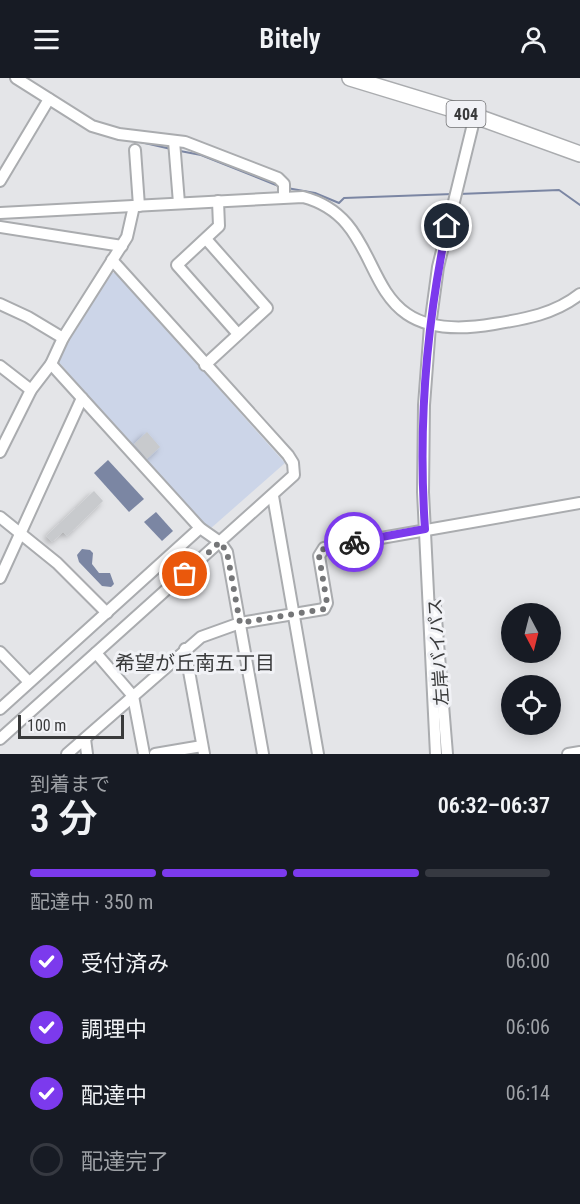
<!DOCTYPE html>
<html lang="ja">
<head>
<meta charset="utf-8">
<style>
  :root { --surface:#171b24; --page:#242831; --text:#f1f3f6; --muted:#9ea1a6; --line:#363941; --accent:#7c3aed }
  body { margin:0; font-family:"Roboto Condensed","Noto Sans JP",sans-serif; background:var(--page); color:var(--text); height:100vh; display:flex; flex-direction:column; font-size:22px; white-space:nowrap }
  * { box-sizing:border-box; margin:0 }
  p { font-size:20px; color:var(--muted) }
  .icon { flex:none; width:33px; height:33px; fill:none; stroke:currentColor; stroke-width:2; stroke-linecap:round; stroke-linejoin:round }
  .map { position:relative; height:676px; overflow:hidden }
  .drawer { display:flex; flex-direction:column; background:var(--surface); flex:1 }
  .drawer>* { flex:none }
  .needle { width:39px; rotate:173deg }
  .buttons { position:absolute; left:501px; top:525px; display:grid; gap:12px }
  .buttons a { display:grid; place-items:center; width:60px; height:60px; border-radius:50%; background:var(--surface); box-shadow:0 3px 15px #0003; font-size:30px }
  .scale { position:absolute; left:18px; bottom:15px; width:106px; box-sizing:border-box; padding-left:6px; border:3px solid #393a3b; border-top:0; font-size:16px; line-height:21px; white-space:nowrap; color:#393a3b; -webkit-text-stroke:4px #f1f2f6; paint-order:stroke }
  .pin { position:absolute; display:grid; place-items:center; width:51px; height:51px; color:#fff; margin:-26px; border:3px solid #fff; border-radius:50%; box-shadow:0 2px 6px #0007 }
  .courier { position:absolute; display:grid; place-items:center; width:60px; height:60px; margin:-30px; border:4px solid #7c3aed; border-radius:50%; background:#fff; color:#222; box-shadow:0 2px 8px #0007 }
  .headline em { font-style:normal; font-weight:600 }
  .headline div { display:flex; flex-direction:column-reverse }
  .headline { display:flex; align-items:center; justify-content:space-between; height:102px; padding:0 30px }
  h1 { font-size:39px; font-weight:600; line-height:45px }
  .bar { display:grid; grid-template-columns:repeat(4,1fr); gap:9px 6px; align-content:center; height:72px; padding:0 30px }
  .bar i { height:8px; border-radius:4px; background:var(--line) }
  .bar .current { background:var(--accent) }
  .bar p { grid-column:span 4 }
  ol { padding:0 30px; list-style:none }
  li { display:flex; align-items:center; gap:18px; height:66px }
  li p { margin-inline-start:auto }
  li .icon { padding:6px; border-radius:50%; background:var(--accent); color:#fff; stroke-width:4 }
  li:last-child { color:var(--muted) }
  li i { width:33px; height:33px; border:3px solid var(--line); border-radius:50% }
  header { display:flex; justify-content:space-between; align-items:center; height:78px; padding:0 30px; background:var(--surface); font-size:27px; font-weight:600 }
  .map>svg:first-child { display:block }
  .green { fill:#ccd5e8 }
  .water { fill:#7b86a3 }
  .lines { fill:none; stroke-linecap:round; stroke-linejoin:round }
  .stream { stroke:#7b86a3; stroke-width:2 }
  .building { fill:#c8cacd; filter:url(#shadow) }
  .minor-casing { stroke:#aaacaf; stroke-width:14 }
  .highway-casing { stroke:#aaacaf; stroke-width:18 }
  .minor { stroke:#fff; stroke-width:10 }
  .highway { stroke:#fff; stroke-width:15 }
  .done { stroke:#757678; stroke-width:6; stroke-dasharray:0 10.8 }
  .route { stroke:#7c3aed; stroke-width:8 }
  .labels { text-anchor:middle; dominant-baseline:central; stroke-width:6; stroke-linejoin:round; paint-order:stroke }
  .shield { fill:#f1f2f6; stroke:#707173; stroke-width:1.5 }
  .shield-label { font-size:16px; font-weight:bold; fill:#393a3b }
  .street-label { font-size:18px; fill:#393a3b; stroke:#f1f2f6 }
  .neighbourhood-label { font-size:20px; fill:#393a3b; stroke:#f1f2f6 }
</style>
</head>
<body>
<header><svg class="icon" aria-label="menu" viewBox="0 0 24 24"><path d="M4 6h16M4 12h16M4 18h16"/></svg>Bitely<svg class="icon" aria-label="person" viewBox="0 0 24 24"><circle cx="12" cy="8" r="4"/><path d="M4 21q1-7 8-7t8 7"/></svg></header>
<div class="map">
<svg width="580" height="676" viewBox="0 0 580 676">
  <defs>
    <filter id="shadow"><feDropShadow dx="-2.5" dy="2.5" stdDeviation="3" flood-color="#0004"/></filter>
  </defs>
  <rect width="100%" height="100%" fill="#e4e5e8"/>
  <!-- green -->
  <polygon class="green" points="111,195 116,195 285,385 210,451 194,439 58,283 56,278"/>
  <!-- water -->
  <g class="water">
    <polygon points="108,382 144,421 129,434 94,395"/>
    <polygon points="156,434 173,453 162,463 144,444"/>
    <polygon points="82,471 90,472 93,475 92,486 99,495 110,495 114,506 111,509 102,508 79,484 77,477"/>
  </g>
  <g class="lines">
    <!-- stream -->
    <g class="stream">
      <polyline points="136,63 171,71"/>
      <polyline points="180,73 201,77 281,109"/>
      <polyline points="287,110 315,115 339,125 344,120 453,116"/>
      <polyline points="459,116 559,112 580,127"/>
    </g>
  </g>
  <!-- building -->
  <g class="building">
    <polygon points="147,354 160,369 147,381 134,366"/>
    <polygon points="94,413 103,423 67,458 63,454 52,464 46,458"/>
  </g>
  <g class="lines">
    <defs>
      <g id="minor">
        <polyline points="16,0 92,48 119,56 185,64 278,100 284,106 284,119"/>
        <polyline points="174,63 179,125"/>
        <polyline points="135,72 139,128"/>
        <polyline points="0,103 49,21"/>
        <polyline points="218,123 219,148 177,187 238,256"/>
        <path d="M 0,135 L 303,119 C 399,144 345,272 494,246 C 525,241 555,236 580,216"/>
        <polyline points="0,149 122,168"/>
        <polyline points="0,226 28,239 63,260"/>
        <polyline points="51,286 200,450 220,464 227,474 263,676"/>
        <polyline points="205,287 267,230 206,161"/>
        <polyline points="0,288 31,312"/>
        <polyline points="0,374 31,312 51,286 63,260 127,159 134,128"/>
        <polyline points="273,418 318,676"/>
        <polyline points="0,439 57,485 107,535"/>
        <polyline points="0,500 82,320"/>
        <polyline points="435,528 447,676"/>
        <polyline points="185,571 204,676"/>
        <polyline points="0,574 29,604"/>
        <polyline points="96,575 133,618 144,676"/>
        <polyline points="0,631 200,450"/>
        <polyline points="0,661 294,397 293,385 288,377 112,182"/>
        <polyline points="85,661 87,676"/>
        <polyline points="67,676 201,559 240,545 324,531 327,525 319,478 324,470 580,425"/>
        <polyline points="155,676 202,668"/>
        <polyline points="436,676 423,414 424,327 430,248 438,189 475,38"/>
        <polyline points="568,676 580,674"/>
      </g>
      <polyline id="highway" points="350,0 475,38 580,76"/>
    </defs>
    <!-- minor casing -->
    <use href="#minor" class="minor-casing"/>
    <!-- highway casing -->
    <use href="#highway" class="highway-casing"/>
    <!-- minor -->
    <use href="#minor" class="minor"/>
    <!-- highway -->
    <use href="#highway" class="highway"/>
  </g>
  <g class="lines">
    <!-- done -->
    <polyline class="done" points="185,496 220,464 227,474 240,545 324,531 327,525 319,478 320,472 354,464"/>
    <!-- route -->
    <path class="route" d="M 354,464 L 425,451 C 418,349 426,248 447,148"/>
  </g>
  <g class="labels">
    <!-- shield labels -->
    <rect class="shield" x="446.5" y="23" width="39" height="26" rx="4.5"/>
    <g class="shield-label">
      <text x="466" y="36">404</text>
    </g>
    <!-- street labels -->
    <g class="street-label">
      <text transform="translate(438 574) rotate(-94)">左岸バイパス</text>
    </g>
    <!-- neighbourhood labels -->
    <g class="neighbourhood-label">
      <text x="195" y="585">希望が丘南五丁目</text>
    </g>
  </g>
</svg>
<div class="buttons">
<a><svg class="needle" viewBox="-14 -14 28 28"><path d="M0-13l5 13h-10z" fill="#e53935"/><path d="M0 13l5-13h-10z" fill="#9ea1a6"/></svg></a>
<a><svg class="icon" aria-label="locate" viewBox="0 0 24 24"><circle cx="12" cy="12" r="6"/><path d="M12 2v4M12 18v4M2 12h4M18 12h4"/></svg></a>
</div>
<div class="scale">100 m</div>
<div class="pin" style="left:185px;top:496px;background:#ea580c"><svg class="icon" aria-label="bag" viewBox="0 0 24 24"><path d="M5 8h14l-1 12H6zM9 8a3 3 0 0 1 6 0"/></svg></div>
<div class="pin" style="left:447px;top:148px;background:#1f2937"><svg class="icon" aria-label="home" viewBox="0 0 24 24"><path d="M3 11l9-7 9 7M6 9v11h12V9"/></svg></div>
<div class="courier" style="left:354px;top:464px"><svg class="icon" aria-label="bike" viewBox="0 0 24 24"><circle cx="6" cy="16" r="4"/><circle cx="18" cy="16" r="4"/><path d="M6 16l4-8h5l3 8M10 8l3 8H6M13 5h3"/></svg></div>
</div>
<section class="drawer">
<div class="headline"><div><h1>3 分</h1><p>到着まで</p></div><em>06:32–06:37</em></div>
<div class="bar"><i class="current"></i><i class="current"></i><i class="current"></i><i></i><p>配達中 · 350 m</p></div>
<ol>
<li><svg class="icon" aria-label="check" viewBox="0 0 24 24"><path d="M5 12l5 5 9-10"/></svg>受付済み<p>06:00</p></li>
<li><svg class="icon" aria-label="check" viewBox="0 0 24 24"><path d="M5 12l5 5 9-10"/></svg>調理中<p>06:06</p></li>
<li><svg class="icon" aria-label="check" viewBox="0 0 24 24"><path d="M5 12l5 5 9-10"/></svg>配達中<p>06:14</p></li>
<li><i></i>配達完了</li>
</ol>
</section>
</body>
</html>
